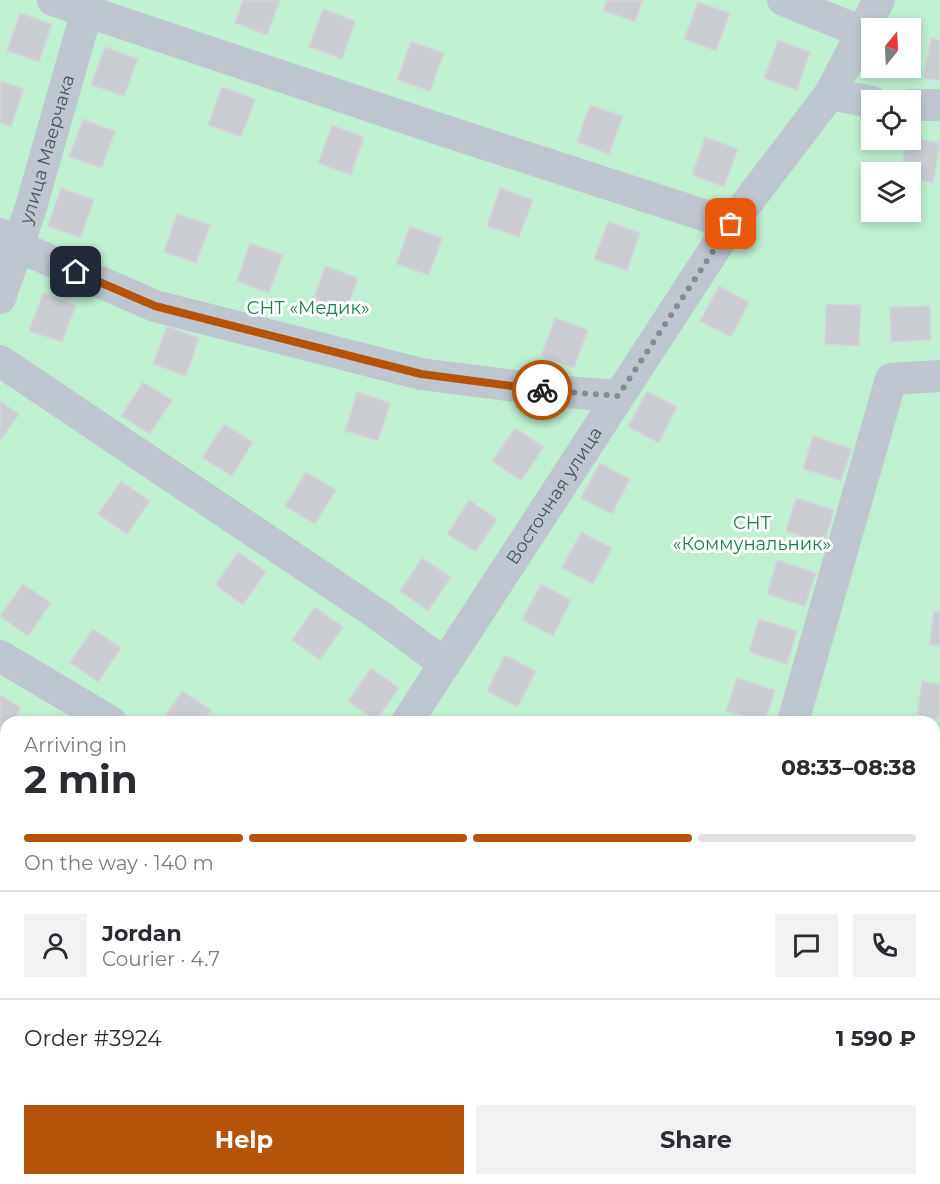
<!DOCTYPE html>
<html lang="en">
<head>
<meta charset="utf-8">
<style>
  :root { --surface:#fff; --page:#f2f2f3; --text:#2b2b33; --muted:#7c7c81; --line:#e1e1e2; --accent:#b45309 }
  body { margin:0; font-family:Montserrat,sans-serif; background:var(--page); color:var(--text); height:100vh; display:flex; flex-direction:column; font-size:22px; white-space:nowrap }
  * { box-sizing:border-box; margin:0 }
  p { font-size:20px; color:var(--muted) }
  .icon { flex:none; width:33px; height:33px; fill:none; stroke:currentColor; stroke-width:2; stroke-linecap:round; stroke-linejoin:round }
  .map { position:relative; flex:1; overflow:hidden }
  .panel { position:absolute; left:0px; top:716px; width:940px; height:470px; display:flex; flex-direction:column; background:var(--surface); border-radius:18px 18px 0 0; box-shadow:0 3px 9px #0003 }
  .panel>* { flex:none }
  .needle { width:39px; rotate:18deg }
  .tools { position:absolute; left:861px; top:18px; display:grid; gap:12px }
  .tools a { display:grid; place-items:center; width:60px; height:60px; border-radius:0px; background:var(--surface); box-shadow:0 3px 9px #0003; font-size:30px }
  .pin { position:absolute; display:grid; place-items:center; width:51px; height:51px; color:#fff; margin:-26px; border-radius:12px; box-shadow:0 3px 9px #0006 }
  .courier { position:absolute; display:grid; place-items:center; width:60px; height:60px; margin:-30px; border:4px solid #b45309; border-radius:50%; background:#fff; color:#222; box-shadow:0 2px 8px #0007 }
  .head em { font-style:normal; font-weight:700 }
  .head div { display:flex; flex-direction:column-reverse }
  .head { display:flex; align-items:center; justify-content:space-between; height:102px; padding:0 24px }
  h1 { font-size:39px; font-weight:700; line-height:45px }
  .bar { display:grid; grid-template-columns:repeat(4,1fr); gap:9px 6px; align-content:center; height:72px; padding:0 24px }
  .bar i { height:8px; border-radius:4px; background:var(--line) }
  .bar .active { background:var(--accent) }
  .bar p { grid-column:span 4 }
  .line { display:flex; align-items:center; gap:15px; padding:0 24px; border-top:2px solid var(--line) }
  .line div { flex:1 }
  .round { display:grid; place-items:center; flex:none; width:63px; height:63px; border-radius:0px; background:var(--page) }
  .button { display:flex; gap:12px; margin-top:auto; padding:12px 24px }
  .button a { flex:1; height:69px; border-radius:0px; background:var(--accent); color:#fff; font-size:24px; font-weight:700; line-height:69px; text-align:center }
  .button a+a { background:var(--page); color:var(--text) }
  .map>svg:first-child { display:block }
  .green { fill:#bef0d1; fill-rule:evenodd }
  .building { fill:#cacdd2; stroke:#d4d6db; stroke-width:1.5 }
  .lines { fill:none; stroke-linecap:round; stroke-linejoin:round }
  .minor { stroke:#bec7cf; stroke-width:32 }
  .done { stroke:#848b91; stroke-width:6; stroke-dasharray:0 10.8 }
  .route { stroke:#b45309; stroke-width:8 }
  .labels { text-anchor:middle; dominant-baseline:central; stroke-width:6; stroke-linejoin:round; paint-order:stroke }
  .street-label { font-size:18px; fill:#48545e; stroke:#fff }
  .park-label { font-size:18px; fill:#17804a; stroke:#fff }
</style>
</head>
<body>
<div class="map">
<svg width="940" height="1184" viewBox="0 0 940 1184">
  <rect width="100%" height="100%" fill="#f2f0f0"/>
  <!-- green -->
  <path class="green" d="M 0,0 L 940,0 L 940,1184 L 0,1184 ZM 872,28 L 910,28 L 910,68 L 872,68 ZM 872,100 L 910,100 L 910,140 L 872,140 ZM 872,172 L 910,172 L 910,212 L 872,212 ZM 6,722 L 934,722 L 934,1179 L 6,1179 Z"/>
  <!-- building -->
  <g class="building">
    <polygon points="243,0 280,0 267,35 235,23"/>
    <polygon points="607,0 643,0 635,22 603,10"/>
    <polygon points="698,2 730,13 716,51 684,39"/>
    <polygon points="323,9 355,21 342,59 309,47"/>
    <polygon points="20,13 52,24 39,62 7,51"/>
    <polygon points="931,38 940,40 940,81 923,78"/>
    <polygon points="778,40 810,52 797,90 764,78"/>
    <polygon points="411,42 444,53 430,91 397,80"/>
    <polygon points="105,47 138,59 124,96 91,85"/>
    <polygon points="0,81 24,89 11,127 0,123"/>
    <polygon points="222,87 255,99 241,137 208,125"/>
    <polygon points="590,105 623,116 609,154 577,142"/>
    <polygon points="83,119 115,131 102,168 69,157"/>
    <polygon points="332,125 364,137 351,175 318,163"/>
    <polygon points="705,137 738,149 724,187 692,175"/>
    <polygon points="910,137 940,143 933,183 910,179 910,172 900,172 907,140 910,140"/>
    <polygon points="61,188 94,200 80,238 48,226"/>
    <polygon points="500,188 533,200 519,237 487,226"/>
    <polygon points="177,214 210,225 196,263 164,252"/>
    <polygon points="608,222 640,233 627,271 594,259"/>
    <polygon points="410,226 442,238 429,275 396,264"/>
    <polygon points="250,243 283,255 269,293 237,281"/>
    <polygon points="325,266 358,278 344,316 312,304"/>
    <polygon points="719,286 749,302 731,337 700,321"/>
    <polygon points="43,293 76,305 62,342 29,331"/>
    <polygon points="826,304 861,305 859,346 825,344"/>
    <polygon points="930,306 931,340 891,342 890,307"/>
    <polygon points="555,318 588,330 574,368 541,356"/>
    <polygon points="167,326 199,338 186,376 153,364"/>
    <polygon points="143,382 172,400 150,434 121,416"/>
    <polygon points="647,391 677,407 659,443 628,427"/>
    <polygon points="357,392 390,403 378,441 345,431"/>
    <polygon points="0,401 19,414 0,441"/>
    <polygon points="224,424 253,442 232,476 202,458"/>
    <polygon points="515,428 544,447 521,481 492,461"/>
    <polygon points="813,436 852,449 841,481 803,469"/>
    <polygon points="600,463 630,479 612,514 581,498"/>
    <polygon points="306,472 336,490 315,524 285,506"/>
    <polygon points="121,481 150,501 127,534 98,514"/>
    <polygon points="796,498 834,510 824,544 786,531"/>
    <polygon points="469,500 497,519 476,552 447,534"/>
    <polygon points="581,532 612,548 593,584 562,568"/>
    <polygon points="238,552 266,572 243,605 215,585"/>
    <polygon points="422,558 451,577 428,611 400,591"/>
    <polygon points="777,560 816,573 805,606 767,594"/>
    <polygon points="23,584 51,603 28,636 0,616"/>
    <polygon points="541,584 571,600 553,636 522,620"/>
    <polygon points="315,607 343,627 320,660 292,640"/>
    <polygon points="934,611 940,612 940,646 929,645"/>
    <polygon points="759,619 797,631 787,664 749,652"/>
    <polygon points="93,629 121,648 98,682 70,662"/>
    <polygon points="505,655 536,671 518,707 487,691"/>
    <polygon points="371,668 399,688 376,721 348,701"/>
    <polygon points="737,678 775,690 765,722 726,711"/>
    <polygon points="922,681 940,684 940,719 917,715"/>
    <polygon points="182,691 211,710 203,722 161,722"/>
    <polygon points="0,695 21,708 12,722 6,722 6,732 0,742"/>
    <polygon points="934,756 940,757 940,792 934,791"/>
    <polygon points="937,947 940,948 940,984 934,983 934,954"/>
    <polygon points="934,1026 940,1028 940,1053 937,1063 934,1062"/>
    <polygon points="27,1179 41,1179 49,1184 24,1184"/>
    <polygon points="268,1179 311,1179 310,1184 266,1184"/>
    <polygon points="603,1179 641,1179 639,1184 616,1184"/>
    <polygon points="744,1179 766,1179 783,1184 743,1184"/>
  </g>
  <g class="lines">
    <!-- minor -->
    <g class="minor">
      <polyline points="53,0 436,128 731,224"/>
      <polyline points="783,0 862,32"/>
      <polyline points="830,94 872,102"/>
      <polyline points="910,105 940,105"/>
      <polyline points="0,234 17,246 155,306 421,374 553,391 618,396"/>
      <path id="s1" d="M 0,298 L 31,207 L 90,0"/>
      <polyline points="0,361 380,616 445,664"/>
      <polyline points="0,656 111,722"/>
      <path id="s2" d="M 407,722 L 731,224 L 830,94 L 879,0"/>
      <polyline points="793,722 891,379 940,376"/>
      <polyline points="934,895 937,889"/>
      <polyline points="0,935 6,939"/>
      <polyline points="934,1175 940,1176"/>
      <polyline points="103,1184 107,1179"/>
      <polyline points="339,1184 341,1179"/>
      <polyline points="574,1184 575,1179"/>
      <polyline points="812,1184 814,1179"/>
    </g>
  </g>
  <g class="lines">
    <!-- done -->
    <polyline class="done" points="542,390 618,396 731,224"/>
    <!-- route -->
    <polyline class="route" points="76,272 155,306 421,374 542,390"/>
  </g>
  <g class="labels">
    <!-- street labels -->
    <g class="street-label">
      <text stroke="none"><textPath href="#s1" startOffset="156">улица Маерчака</textPath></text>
      <text stroke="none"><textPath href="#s2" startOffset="270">Восточная улица</textPath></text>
    </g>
    <!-- park labels -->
    <g class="park-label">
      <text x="308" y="308">СНТ «Медик»</text>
      <text x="752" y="523">СНТ<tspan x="752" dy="21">«Коммунальник»</tspan></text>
    </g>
  </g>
</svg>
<div class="tools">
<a><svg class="needle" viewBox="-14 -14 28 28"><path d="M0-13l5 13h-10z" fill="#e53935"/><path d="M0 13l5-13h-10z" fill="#7c7c81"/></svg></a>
<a><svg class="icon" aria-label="locate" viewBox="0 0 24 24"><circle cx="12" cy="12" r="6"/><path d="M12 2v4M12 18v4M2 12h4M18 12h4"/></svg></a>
<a><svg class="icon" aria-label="layers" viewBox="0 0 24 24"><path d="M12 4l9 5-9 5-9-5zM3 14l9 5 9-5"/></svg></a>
</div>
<div class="pin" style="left:731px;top:224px;background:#ea580c"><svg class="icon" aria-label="bag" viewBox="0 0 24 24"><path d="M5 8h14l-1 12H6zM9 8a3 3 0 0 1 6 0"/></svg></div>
<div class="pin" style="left:76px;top:272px;background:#1f2937"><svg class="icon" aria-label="home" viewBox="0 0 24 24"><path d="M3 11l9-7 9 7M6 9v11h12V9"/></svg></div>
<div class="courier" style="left:542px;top:390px"><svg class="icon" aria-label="bike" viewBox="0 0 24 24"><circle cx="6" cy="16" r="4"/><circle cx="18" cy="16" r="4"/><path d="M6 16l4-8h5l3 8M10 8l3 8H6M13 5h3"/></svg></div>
<section class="panel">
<div class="head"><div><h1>2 min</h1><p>Arriving in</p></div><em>08:33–08:38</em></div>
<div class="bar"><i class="active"></i><i class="active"></i><i class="active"></i><i></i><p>On the way · 140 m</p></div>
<div class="line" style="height:108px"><a class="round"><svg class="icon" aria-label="person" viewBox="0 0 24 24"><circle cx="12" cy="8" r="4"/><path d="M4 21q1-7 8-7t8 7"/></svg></a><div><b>Jordan</b><p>Courier · 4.7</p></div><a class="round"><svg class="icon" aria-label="chat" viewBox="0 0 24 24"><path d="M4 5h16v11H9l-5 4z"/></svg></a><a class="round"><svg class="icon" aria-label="phone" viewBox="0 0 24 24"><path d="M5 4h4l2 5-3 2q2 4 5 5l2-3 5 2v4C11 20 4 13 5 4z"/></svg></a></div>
<div class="line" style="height:78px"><div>Order #3924</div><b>1 590 ₽</b></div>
<div class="button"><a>Help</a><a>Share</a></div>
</section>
</div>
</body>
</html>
